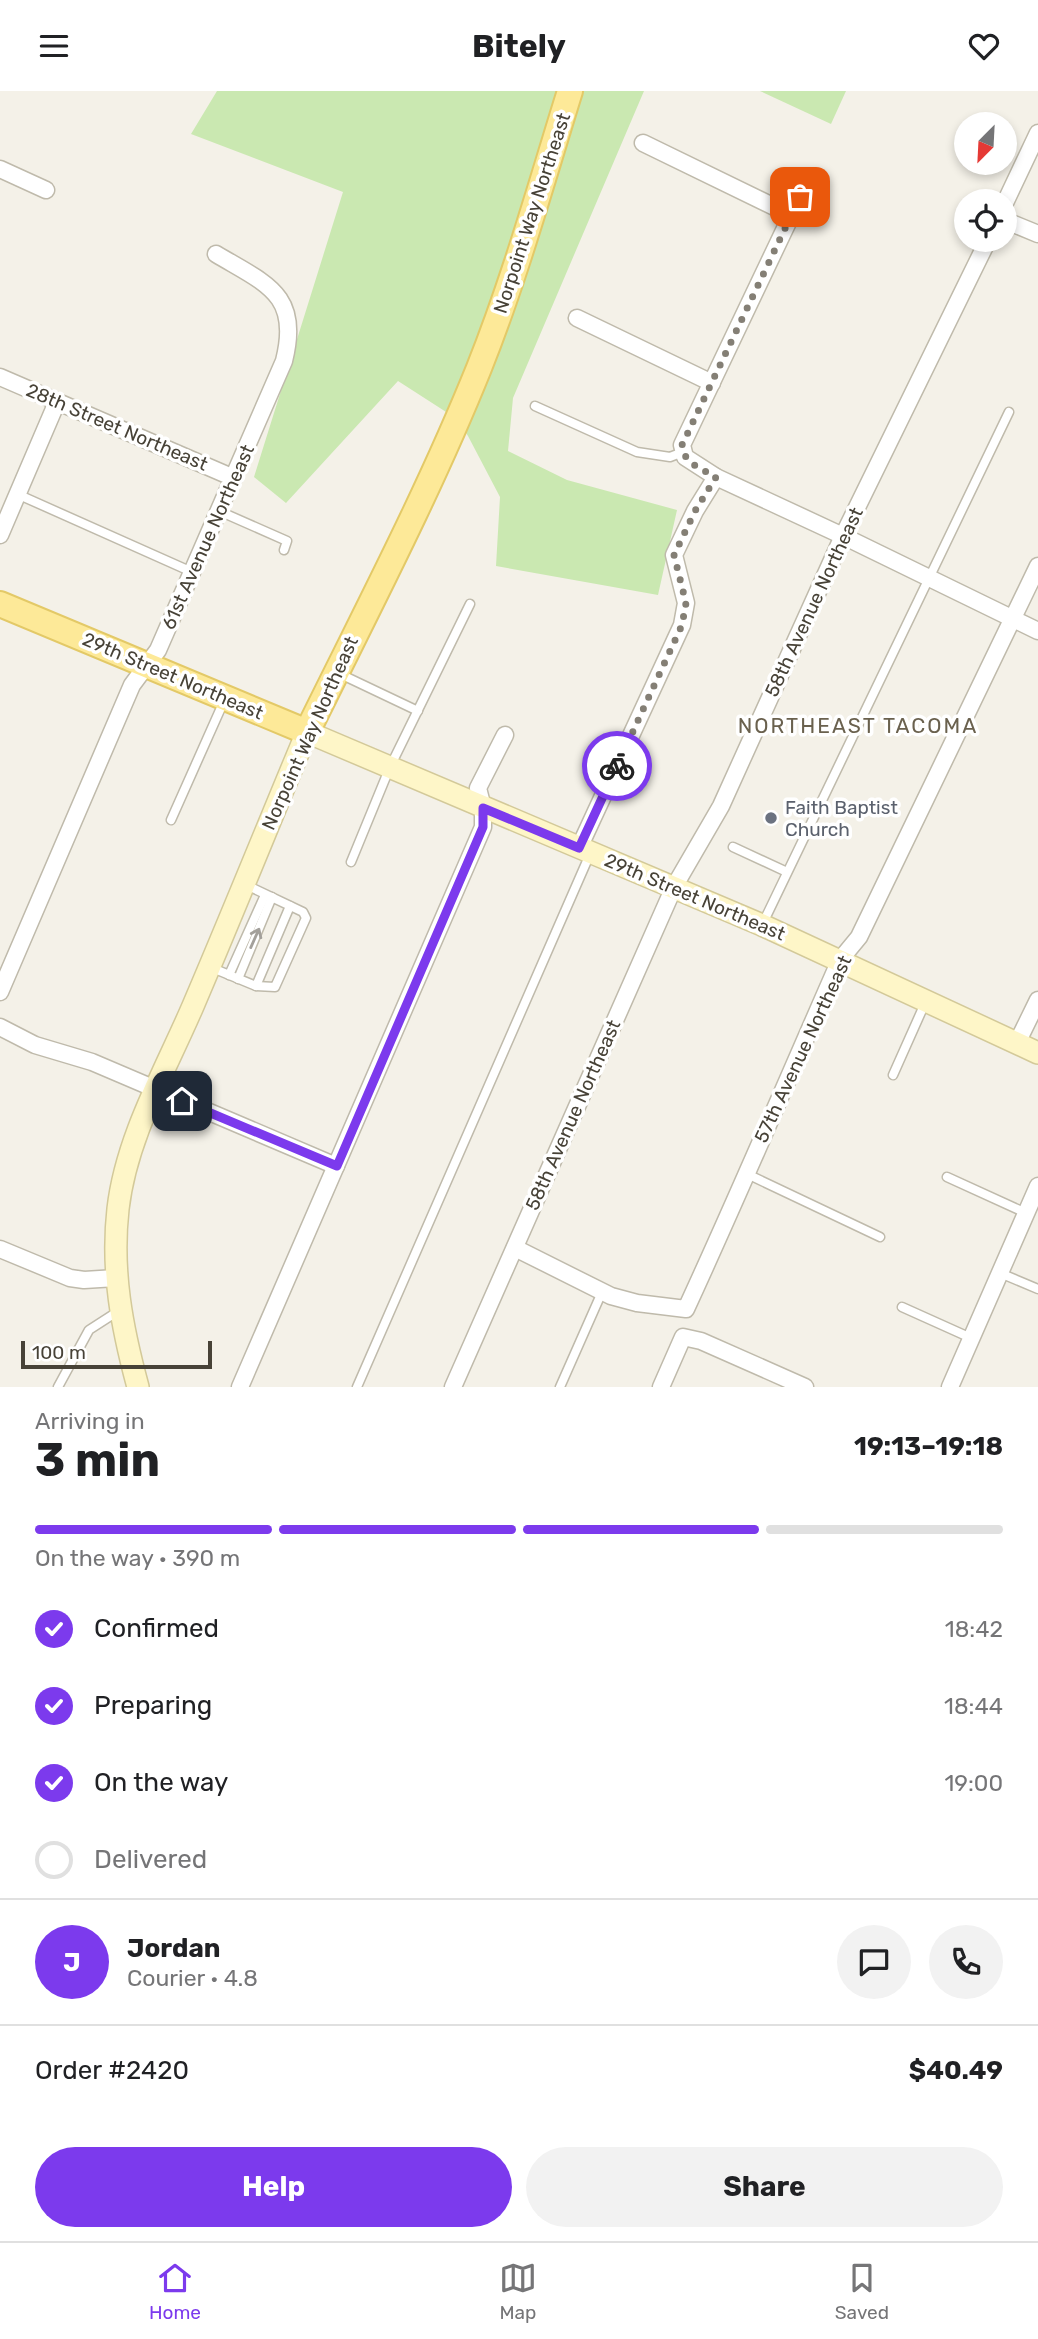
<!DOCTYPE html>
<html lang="en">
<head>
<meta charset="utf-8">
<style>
  :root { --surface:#fff; --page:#f2f2f2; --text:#202124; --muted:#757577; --line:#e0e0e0; --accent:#7c3aed }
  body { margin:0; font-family:Rubik,sans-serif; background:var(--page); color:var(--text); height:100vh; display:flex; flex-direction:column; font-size:26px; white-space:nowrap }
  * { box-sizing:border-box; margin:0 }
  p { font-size:23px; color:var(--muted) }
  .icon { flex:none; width:38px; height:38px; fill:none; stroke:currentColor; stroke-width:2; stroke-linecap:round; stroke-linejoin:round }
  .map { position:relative; height:1296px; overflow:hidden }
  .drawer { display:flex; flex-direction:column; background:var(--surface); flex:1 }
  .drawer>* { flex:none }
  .needle { width:46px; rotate:204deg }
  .buttons { position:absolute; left:954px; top:21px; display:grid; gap:14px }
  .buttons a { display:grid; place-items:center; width:63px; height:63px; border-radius:50%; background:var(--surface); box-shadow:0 4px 10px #0003; font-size:35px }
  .scale { position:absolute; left:21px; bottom:18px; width:191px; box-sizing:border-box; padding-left:7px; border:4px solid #474237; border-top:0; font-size:19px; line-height:24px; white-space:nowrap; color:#474237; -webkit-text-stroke:5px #fff; paint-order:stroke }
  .pin { position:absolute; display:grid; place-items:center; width:60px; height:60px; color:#fff; margin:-30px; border-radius:14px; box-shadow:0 4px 10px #0006 }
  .courier { position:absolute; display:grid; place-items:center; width:70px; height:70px; margin:-35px; border:5px solid #7c3aed; border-radius:50%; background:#fff; color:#222; box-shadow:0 2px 9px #0007 }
  .overview em { font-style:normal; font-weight:700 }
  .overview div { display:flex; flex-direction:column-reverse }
  .overview { display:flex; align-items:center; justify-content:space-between; height:119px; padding:0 35px }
  h1 { font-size:46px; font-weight:700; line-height:52px }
  .bar { display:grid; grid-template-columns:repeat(4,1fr); gap:10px 7px; align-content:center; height:84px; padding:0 35px }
  .bar i { height:9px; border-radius:5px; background:var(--line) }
  .bar .active { background:var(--accent) }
  .bar p { grid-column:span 4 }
  .line { display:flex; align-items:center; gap:18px; padding:0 35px; border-top:2px solid var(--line) }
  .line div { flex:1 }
  .round { display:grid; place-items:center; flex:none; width:74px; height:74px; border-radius:37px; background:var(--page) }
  ol { padding:0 35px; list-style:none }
  li { display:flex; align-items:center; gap:21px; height:77px }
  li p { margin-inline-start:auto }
  li .icon { padding:7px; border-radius:50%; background:var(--accent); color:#fff; stroke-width:4 }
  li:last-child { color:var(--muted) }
  li i { width:38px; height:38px; border:4px solid var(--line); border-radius:50% }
  .button { display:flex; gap:14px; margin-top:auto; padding:14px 35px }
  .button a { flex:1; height:80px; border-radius:42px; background:var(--accent); color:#fff; font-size:28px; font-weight:700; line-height:80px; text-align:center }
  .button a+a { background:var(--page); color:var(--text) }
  header { display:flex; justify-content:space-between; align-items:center; height:91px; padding:0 35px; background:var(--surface); font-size:32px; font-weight:700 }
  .dock { display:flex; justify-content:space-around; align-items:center; height:98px; border-top:2px solid var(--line); background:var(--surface); font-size:19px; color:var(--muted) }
  .dock a { display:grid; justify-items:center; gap:4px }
  .dock .active { color:var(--accent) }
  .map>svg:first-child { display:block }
  .green { fill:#cae8b1 }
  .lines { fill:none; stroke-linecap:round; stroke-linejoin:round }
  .lane-casing { stroke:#bfbaab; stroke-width:11 }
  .street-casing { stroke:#bfbaab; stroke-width:19 }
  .secondary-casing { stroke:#d3c999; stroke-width:24 }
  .primary-casing { stroke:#e3c967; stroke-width:28 }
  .lane { stroke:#fff; stroke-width:8 }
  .street { stroke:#fff; stroke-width:16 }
  .secondary { stroke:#fef6c8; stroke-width:21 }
  .primary { stroke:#fde998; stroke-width:24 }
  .oneway { stroke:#a3a09b }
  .done { stroke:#847f75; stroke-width:7; stroke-dasharray:0 12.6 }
  .route { stroke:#7c3aed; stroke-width:9 }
  .worship-dot { fill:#6b7280; stroke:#fff; stroke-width:2.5 }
  .labels { text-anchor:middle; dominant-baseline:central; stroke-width:7; stroke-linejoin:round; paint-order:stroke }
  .street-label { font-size:19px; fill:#474237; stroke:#fff }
  .worship-label { font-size:19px; fill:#5b616d; stroke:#fff; text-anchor:start }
  .neighbourhood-label { font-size:21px; letter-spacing:2px; fill:#6a614e; stroke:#fff }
</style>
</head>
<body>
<header><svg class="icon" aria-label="menu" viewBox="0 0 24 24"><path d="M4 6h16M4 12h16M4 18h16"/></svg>Bitely<svg class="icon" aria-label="heart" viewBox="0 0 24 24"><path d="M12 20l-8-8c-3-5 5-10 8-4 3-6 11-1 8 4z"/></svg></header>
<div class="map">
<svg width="1038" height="1296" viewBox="0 0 1038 1296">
  <rect width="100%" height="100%" fill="#f4f1e8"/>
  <!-- green -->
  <g class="green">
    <polygon points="217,0 644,0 513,307 508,360 567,389 677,419 658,504 496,475 500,406 468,345 457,328 398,290 286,412 254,386 343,101 191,43"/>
    <polygon points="760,0 846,0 831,33"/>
  </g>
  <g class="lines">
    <defs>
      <g id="lane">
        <polyline points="535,315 637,361 670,366 683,361"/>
        <polyline points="17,403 192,481"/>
        <polyline points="219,420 287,450 284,459"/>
        <polyline points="338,582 418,620"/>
        <polyline points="171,729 224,610"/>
        <polyline points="733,756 787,781"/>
        <polyline points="351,771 390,676 470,513"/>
        <polyline points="763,832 1009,321"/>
        <polyline points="210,876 256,895 275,896 306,827 303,821 244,793"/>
        <polyline points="229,884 265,804"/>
        <polyline points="238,888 272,806"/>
        <polyline points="256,895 290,815"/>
        <polyline points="893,984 926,910"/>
        <polyline points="745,1082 880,1146"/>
        <polyline points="947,1086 1026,1122"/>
        <polyline points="1000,1182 1038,1198"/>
        <polyline points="902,1216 971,1247"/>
        <polyline points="58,1296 89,1239 120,1219"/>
        <polyline points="357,1296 590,763"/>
        <polyline points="560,1296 602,1201"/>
      </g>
      <g id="street">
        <polyline points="643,52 791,124"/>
        <polyline points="0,78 46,99"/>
        <polyline points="800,106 682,354 685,366 716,386 843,445 1038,540"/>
        <polyline points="1004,114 1038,42"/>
        <polyline points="1004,129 1038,143"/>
        <polyline points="577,227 712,292"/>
        <polyline points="0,286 234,387"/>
        <polyline points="0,444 57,311"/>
        <polyline points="579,757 682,534 686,512 674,464 695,420 716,386"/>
        <path d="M 0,901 L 132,594 L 158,559 L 284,270 C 301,203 266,193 216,163"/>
        <polyline points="0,936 35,954 92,971 336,1075"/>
        <polyline points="1017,952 1038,909"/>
        <path d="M 515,1157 L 611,1205 L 637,1212 L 686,1218 C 739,1103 789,985 840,869 L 859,846 L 1038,475"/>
        <polyline points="0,1158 70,1187 84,1189 116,1187"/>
        <polyline points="240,1296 483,736 483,717 478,697 505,644"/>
        <polyline points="453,1296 674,796 721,715 843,445 988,149"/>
        <polyline points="661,1296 683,1246 701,1250 805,1296"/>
        <polyline points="950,1296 1038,1095"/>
      </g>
      <path id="secondary" d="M 138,1296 C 122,1237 111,1180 118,1118 C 126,1047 165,980 193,915 C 232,824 269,732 307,641 L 762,834 L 1038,962"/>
      <path id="primary" d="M 0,513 L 307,641 C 366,521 429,401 479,277 C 515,187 541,93 570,0"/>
    </defs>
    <!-- lane casing -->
    <use href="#lane" class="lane-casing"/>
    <!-- street casing -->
    <use href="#street" class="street-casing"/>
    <!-- secondary casing -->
    <use href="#secondary" class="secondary-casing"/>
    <!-- primary casing -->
    <use href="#primary" class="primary-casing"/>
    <!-- lane -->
    <use href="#lane" class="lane"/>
    <!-- street -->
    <use href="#street" class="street"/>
    <!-- secondary -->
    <use href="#secondary" class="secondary"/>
    <!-- primary -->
    <use href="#primary" class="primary"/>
  </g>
  <!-- one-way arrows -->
  <defs><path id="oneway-shaft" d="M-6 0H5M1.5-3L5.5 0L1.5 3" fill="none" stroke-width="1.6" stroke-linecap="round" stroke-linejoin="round" transform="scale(1.75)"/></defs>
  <use class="oneway" href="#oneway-shaft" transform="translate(255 847) rotate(-66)"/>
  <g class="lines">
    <!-- done -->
    <path class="done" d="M 617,675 L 682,534 L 686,512 L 674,464 L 695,420 L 716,386 C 702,378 683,372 682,354 L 800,106"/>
    <!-- route -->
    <polyline class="route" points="182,1010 337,1075 483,736 483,717 579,757 617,675"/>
  </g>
  <!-- markers -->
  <circle class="worship-dot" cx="771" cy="727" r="7"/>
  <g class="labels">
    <!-- street labels -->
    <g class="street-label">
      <text transform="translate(532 122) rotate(-72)">Norpoint Way Northeast</text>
      <text transform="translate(117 336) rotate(23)">28th Street Northeast</text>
      <text transform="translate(208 446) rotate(-66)">61st Avenue Northeast</text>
      <text transform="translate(814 511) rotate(-65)">58th Avenue Northeast</text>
      <text transform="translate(173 585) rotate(23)">29th Street Northeast</text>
      <text transform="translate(310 642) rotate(-66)">Norpoint Way Northeast</text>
      <text transform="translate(695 806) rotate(23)">29th Street Northeast</text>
      <text transform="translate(803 958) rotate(-65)">57th Avenue Northeast</text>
      <text transform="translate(573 1024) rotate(-66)">58th Avenue Northeast</text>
    </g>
    <!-- worship labels -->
    <g class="worship-label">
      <text x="785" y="716">Faith Baptist<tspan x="785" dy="22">Church</tspan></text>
    </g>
    <!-- neighbourhood labels -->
    <g class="neighbourhood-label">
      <text x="858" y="634">NORTHEAST TACOMA</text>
    </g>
  </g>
</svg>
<div class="buttons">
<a><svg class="needle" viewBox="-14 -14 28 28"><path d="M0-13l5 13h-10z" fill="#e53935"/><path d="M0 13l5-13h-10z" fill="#757577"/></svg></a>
<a><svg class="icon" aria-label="locate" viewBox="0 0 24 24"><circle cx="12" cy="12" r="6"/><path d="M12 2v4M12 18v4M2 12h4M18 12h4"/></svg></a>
</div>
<div class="scale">100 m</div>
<div class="pin" style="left:800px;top:106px;background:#ea580c"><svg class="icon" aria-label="bag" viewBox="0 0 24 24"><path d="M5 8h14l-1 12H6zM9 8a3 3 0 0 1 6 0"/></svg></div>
<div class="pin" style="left:182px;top:1010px;background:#1f2937"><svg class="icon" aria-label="home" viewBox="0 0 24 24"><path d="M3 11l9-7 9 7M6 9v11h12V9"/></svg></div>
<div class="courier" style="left:617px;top:675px"><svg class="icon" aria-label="bike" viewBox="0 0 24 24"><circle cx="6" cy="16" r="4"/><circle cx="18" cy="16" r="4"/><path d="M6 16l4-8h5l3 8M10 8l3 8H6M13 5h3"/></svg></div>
</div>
<section class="drawer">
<div class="overview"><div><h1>3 min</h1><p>Arriving in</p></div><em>19:13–19:18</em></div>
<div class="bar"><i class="active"></i><i class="active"></i><i class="active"></i><i></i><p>On the way · 390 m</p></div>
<ol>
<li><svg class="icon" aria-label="check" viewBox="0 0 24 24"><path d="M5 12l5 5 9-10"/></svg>Confirmed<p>18:42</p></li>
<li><svg class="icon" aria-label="check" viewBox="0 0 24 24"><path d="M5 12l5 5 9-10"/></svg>Preparing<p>18:44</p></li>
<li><svg class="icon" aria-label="check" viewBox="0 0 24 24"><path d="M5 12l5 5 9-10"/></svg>On the way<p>19:00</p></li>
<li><i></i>Delivered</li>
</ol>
<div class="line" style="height:126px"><b class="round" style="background:var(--accent);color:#fff">J</b><div><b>Jordan</b><p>Courier · 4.8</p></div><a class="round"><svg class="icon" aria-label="chat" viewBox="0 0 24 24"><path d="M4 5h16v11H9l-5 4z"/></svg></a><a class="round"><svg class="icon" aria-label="phone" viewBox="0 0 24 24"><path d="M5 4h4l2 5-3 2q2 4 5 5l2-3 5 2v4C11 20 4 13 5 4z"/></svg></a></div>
<div class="line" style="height:91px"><div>Order #2420</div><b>$40.49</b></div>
<div class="button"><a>Help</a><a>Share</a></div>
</section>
<nav class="dock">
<a class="active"><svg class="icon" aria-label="home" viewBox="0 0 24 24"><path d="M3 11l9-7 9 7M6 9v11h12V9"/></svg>Home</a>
<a><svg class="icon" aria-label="map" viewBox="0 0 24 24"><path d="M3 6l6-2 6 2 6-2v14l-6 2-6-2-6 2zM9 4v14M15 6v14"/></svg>Map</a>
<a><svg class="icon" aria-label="saved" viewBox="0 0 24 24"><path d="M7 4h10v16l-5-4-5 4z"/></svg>Saved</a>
</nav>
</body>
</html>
